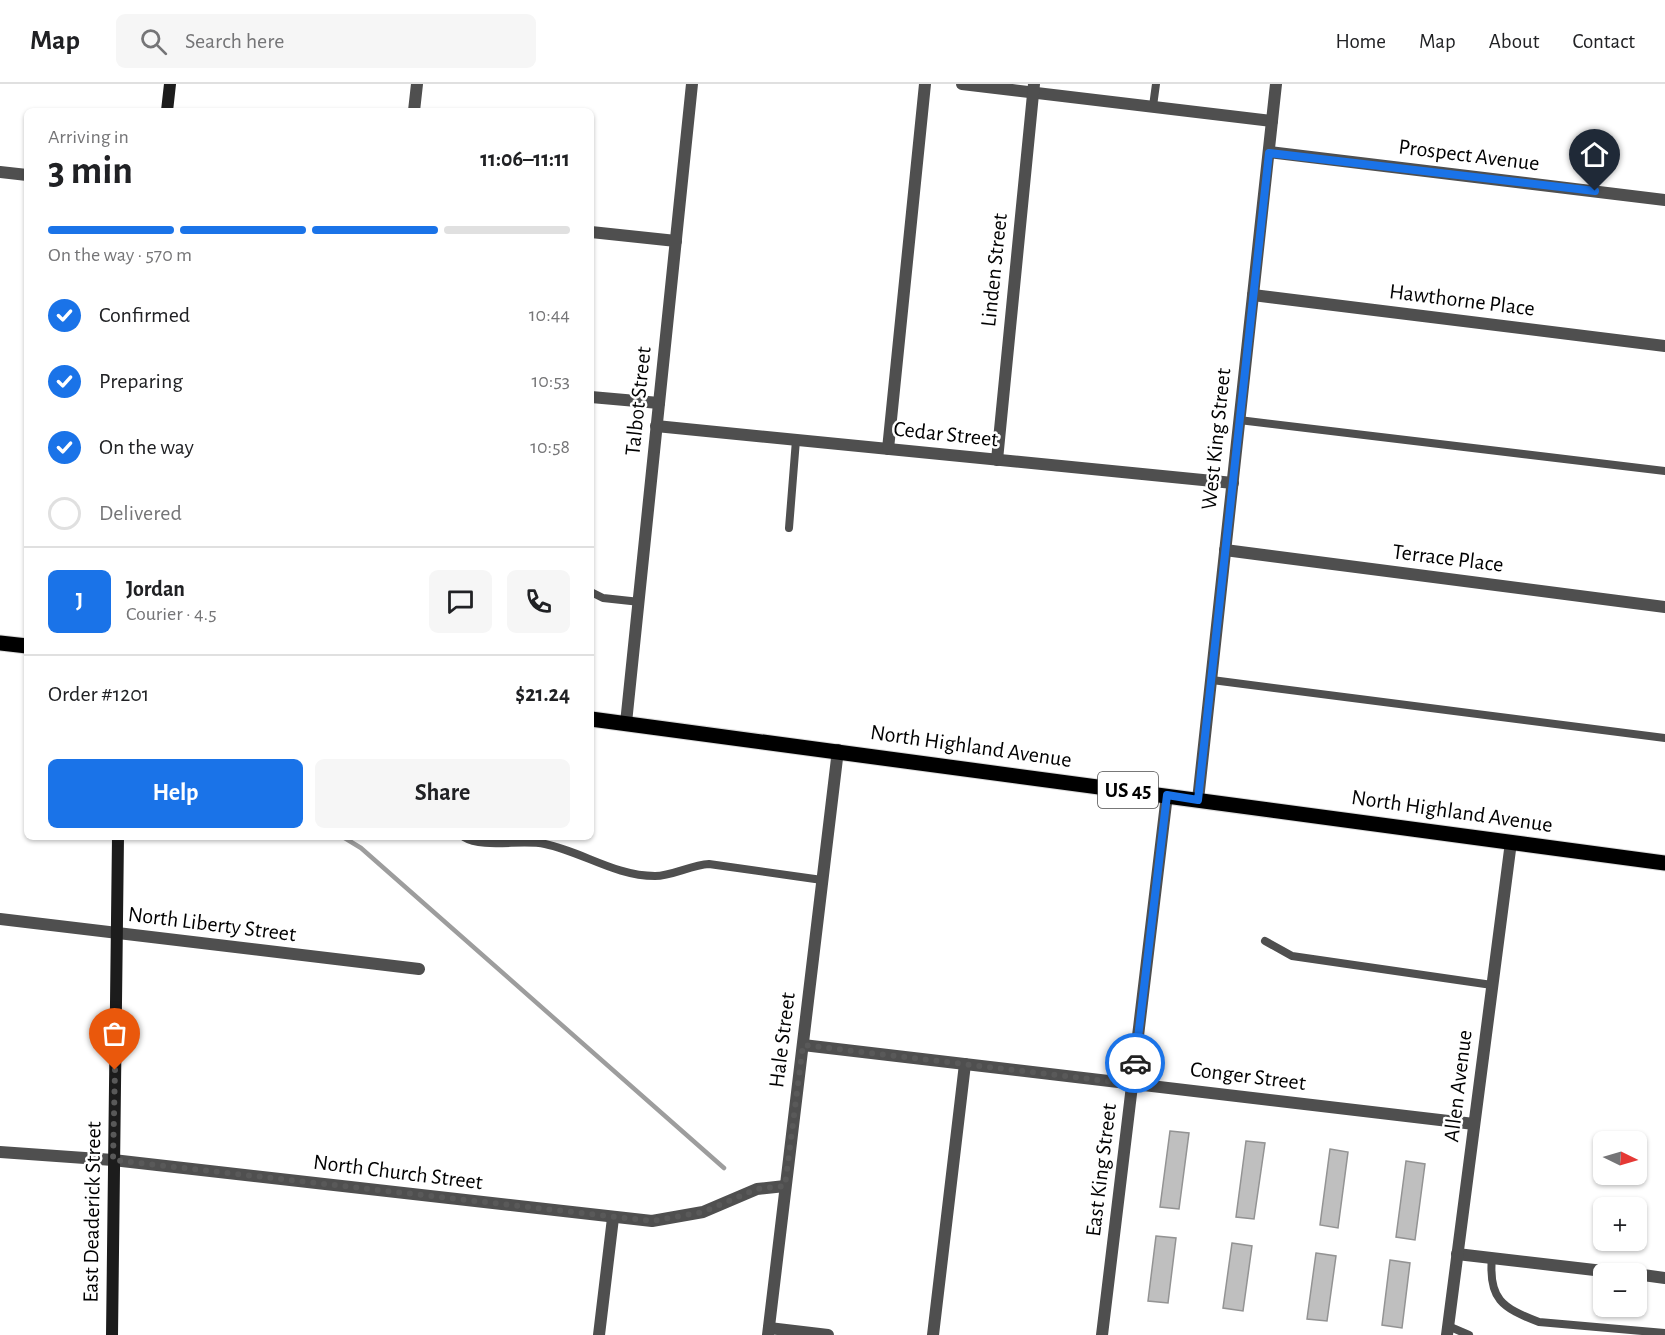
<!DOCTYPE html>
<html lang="en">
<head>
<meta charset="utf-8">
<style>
  :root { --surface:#fff; --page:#f6f6f6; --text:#202124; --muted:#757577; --line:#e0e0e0; --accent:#1a73e8 }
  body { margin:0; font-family:"Alegreya Sans",sans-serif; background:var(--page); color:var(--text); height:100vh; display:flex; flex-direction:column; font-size:22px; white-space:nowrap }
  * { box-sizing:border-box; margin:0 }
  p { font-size:20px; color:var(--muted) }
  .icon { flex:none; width:33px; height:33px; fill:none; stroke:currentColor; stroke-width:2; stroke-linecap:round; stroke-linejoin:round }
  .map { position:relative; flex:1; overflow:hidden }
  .sheet { position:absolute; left:24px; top:24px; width:570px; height:732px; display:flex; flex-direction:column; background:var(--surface); border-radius:9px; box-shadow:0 2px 4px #0004 }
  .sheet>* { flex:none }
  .needle { width:39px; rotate:95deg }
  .controls { position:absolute; left:1593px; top:1047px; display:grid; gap:12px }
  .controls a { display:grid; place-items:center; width:54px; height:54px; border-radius:9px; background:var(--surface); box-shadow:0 2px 4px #0004; font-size:30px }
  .pin { position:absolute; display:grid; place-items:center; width:51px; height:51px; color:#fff; margin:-62px -26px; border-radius:50% 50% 50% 0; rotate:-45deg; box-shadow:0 0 6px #0007 }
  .pin .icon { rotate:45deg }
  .courier { position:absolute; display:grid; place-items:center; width:60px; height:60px; margin:-30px; border:4px solid #1a73e8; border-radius:50%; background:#fff; color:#222; box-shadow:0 2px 8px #0007 }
  .overview em { font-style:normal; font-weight:600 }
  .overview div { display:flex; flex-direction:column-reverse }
  .overview { display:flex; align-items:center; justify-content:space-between; height:102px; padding:0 24px }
  h1 { font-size:39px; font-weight:600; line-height:45px }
  .bar { display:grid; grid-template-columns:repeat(4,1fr); gap:9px 6px; align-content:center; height:72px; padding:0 24px }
  .bar i { height:8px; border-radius:4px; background:var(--line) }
  .bar .current { background:var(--accent) }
  .bar p { grid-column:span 4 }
  .line { display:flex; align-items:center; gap:15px; padding:0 24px; border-top:2px solid var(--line) }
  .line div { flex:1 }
  .round { display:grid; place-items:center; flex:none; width:63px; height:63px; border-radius:9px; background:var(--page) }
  ol { padding:0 24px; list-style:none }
  li { display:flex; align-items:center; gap:18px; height:66px }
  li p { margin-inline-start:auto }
  li .icon { padding:6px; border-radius:50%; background:var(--accent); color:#fff; stroke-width:4 }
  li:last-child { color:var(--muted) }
  li i { width:33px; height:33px; border:3px solid var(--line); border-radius:50% }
  .action { display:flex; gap:12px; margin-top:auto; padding:12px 24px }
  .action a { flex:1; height:69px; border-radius:9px; background:var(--accent); color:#fff; font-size:24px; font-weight:600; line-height:69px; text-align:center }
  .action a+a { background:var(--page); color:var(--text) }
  header { display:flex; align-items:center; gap:36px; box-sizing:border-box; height:84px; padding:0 30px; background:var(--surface); border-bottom:2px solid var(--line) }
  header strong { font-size:28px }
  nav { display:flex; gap:33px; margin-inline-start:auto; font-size:21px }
  .search { width:420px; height:54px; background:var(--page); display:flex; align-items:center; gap:15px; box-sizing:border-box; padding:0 21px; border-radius:9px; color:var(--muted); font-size:22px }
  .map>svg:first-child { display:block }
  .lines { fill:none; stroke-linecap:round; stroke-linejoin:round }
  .stream { stroke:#9d9d9d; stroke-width:4.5 }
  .building { fill:#bfbfbf; stroke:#939393; stroke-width:1.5 }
  .primary-casing { stroke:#dbdbdb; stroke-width:17 }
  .lane { stroke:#4f4f4f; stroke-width:8 }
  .street { stroke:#4f4f4f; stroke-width:12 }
  .secondary { stroke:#1c1c1c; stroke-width:12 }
  .primary { stroke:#000; stroke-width:15 }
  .done { stroke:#595959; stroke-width:6; stroke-dasharray:0 10.8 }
  .route { stroke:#1a73e8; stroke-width:8 }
  .labels { text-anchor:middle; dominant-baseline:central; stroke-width:5; stroke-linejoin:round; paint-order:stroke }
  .shield { fill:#fff; stroke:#4c4c4c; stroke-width:1.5 }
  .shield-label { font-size:21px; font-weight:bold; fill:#000 }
  .street-label { font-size:22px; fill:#000; stroke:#fff }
</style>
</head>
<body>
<header>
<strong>Map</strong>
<div class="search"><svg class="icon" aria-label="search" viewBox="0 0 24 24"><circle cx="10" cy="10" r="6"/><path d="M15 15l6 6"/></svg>Search here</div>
<nav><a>Home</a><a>Map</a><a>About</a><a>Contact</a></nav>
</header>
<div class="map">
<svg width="1665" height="1251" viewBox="0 0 1665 1251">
  <rect width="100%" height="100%" fill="#fff"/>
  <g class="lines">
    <!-- stream -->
    <polyline class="stream" points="343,753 361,764 724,1084"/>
  </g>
  <!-- building -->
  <g class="building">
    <polygon points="1170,1047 1189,1049 1179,1125 1160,1123"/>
    <polygon points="1246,1057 1265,1059 1254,1135 1236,1133"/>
    <polygon points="1330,1065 1348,1068 1338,1144 1320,1141"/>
    <polygon points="1406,1077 1425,1080 1415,1156 1396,1153"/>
    <polygon points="1156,1152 1176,1154 1168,1219 1148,1217"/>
    <polygon points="1232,1159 1252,1162 1243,1227 1223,1224"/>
    <polygon points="1316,1169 1336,1172 1327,1237 1307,1235"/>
    <polygon points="1390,1176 1410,1179 1402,1244 1382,1241"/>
  </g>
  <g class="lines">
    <defs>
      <g id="primary">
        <polyline points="0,559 27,562"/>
        <polyline points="591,635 1665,779"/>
      </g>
    </defs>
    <!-- primary casing -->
    <use href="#primary" class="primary-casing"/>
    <!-- lane -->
    <g class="lane">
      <polyline points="1153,22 1156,0"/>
      <polyline points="1239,336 1665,387"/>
      <polyline points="789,444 796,356"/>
      <polyline points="591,508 603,514 640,518"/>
      <polyline points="1212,596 1665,654"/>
      <path d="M 464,753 C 483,765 521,755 545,760 C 583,768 615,792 655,792 C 672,792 691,781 709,780 L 822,796"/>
      <polyline points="1265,857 1292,872 1492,901"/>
      <path d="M 1492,1173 C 1488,1215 1502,1224 1539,1238 L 1665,1249"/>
      <polyline points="1448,1242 1469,1251"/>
    </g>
    <!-- street -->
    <g class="street">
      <polyline points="962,0 1272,37"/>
      <polyline points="414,27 417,0"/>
      <polyline points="1269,68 1665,116"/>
      <polyline points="0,88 27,91"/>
      <polyline points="591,148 676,157"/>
      <polyline points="1253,211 1665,262"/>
      <polyline points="591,313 659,319"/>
      <polyline points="656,342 1233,399"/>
      <polyline points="888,365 925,0"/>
      <polyline points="997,376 1034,0"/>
      <polyline points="1225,466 1665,523"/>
      <polyline points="626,639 692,0"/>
      <polyline points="1198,716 1276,0"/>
      <polyline points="0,835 419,885"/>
      <polyline points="803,961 1474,1040"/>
      <polyline points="0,1068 113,1076 652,1137 703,1128 757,1105 785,1102"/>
      <polyline points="1457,1170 1629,1190"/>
      <polyline points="1636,1190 1665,1194"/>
      <polyline points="769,1244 828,1251"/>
      <polyline points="599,1251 613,1134"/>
      <polyline points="768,1251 838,666"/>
      <polyline points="933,1251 965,980"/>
      <polyline points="1102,1251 1167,711"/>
      <polyline points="1447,1251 1511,758"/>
    </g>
    <!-- secondary -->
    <g class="secondary">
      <polyline points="167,27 170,0"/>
      <polyline points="112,1251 118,753"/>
    </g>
    <!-- primary -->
    <use href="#primary" class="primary"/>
  </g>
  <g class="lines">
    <!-- done -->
    <polyline class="done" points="115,986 113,1076 652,1137 703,1128 757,1105 785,1102 803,961 1132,1000 1135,979"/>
    <!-- route -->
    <polyline class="route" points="1135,979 1167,711 1198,716 1269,69 1595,107"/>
  </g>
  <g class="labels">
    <!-- shield labels -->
    <rect class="shield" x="1098" y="688" width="60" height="36" rx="4.5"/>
    <g class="shield-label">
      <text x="1128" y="706">US 45</text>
    </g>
    <!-- street labels -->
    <g class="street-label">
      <text transform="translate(1469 71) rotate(7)">Prospect Avenue</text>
      <text transform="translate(994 186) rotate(-84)">Linden Street</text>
      <text transform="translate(1462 216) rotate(7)">Hawthorne Place</text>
      <text transform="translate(638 317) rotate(-84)">Talbot Street</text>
      <text transform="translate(946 350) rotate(6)">Cedar Street</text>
      <text transform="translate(1216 355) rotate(-84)">West King Street</text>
      <text transform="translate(1448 474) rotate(7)">Terrace Place</text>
      <text transform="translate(971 662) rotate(8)">North Highland Avenue</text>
      <text transform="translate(1452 727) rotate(8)">North Highland Avenue</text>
      <text transform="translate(212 840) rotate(7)">North Liberty Street</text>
      <text transform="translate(782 956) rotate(-83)">Hale Street</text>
      <text transform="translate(1248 992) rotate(7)">Conger Street</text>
      <text transform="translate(1458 1002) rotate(-83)">Allen Avenue</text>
      <text transform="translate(1101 1086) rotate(-83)">East King Street</text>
      <text transform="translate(398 1088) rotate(7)">North Church Street</text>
      <text transform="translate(92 1128) rotate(-89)">East Deaderick Street</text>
    </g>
  </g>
</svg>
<div class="controls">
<a><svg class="needle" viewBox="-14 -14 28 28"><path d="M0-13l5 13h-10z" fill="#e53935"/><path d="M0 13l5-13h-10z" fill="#757577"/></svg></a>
<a>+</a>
<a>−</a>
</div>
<div class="pin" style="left:115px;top:986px;background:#ea580c"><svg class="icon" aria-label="bag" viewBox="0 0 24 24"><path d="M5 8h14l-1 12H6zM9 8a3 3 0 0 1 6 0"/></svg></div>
<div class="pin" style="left:1595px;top:107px;background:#1f2937"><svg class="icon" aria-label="home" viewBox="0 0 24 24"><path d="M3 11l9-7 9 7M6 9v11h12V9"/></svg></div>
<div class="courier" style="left:1135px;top:979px"><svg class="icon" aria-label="car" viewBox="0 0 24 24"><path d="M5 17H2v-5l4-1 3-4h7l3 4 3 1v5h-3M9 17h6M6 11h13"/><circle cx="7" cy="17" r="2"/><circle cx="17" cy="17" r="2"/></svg></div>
<section class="sheet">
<div class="overview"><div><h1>3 min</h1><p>Arriving in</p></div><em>11:06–11:11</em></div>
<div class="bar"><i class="current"></i><i class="current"></i><i class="current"></i><i></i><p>On the way · 570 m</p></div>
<ol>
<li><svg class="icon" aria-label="check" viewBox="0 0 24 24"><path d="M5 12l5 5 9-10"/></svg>Confirmed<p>10:44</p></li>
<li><svg class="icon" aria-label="check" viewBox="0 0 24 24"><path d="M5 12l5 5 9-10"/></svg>Preparing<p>10:53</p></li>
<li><svg class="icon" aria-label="check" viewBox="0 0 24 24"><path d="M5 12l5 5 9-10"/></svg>On the way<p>10:58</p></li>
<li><i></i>Delivered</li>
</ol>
<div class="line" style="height:108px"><b class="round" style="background:var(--accent);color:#fff">J</b><div><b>Jordan</b><p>Courier · 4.5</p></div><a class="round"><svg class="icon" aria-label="chat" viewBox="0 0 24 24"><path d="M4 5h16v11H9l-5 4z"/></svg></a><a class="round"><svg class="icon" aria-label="phone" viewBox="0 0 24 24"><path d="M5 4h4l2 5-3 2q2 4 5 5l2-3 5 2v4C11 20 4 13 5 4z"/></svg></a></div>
<div class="line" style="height:78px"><div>Order #1201</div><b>$21.24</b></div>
<div class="action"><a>Help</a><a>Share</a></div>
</section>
</div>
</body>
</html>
